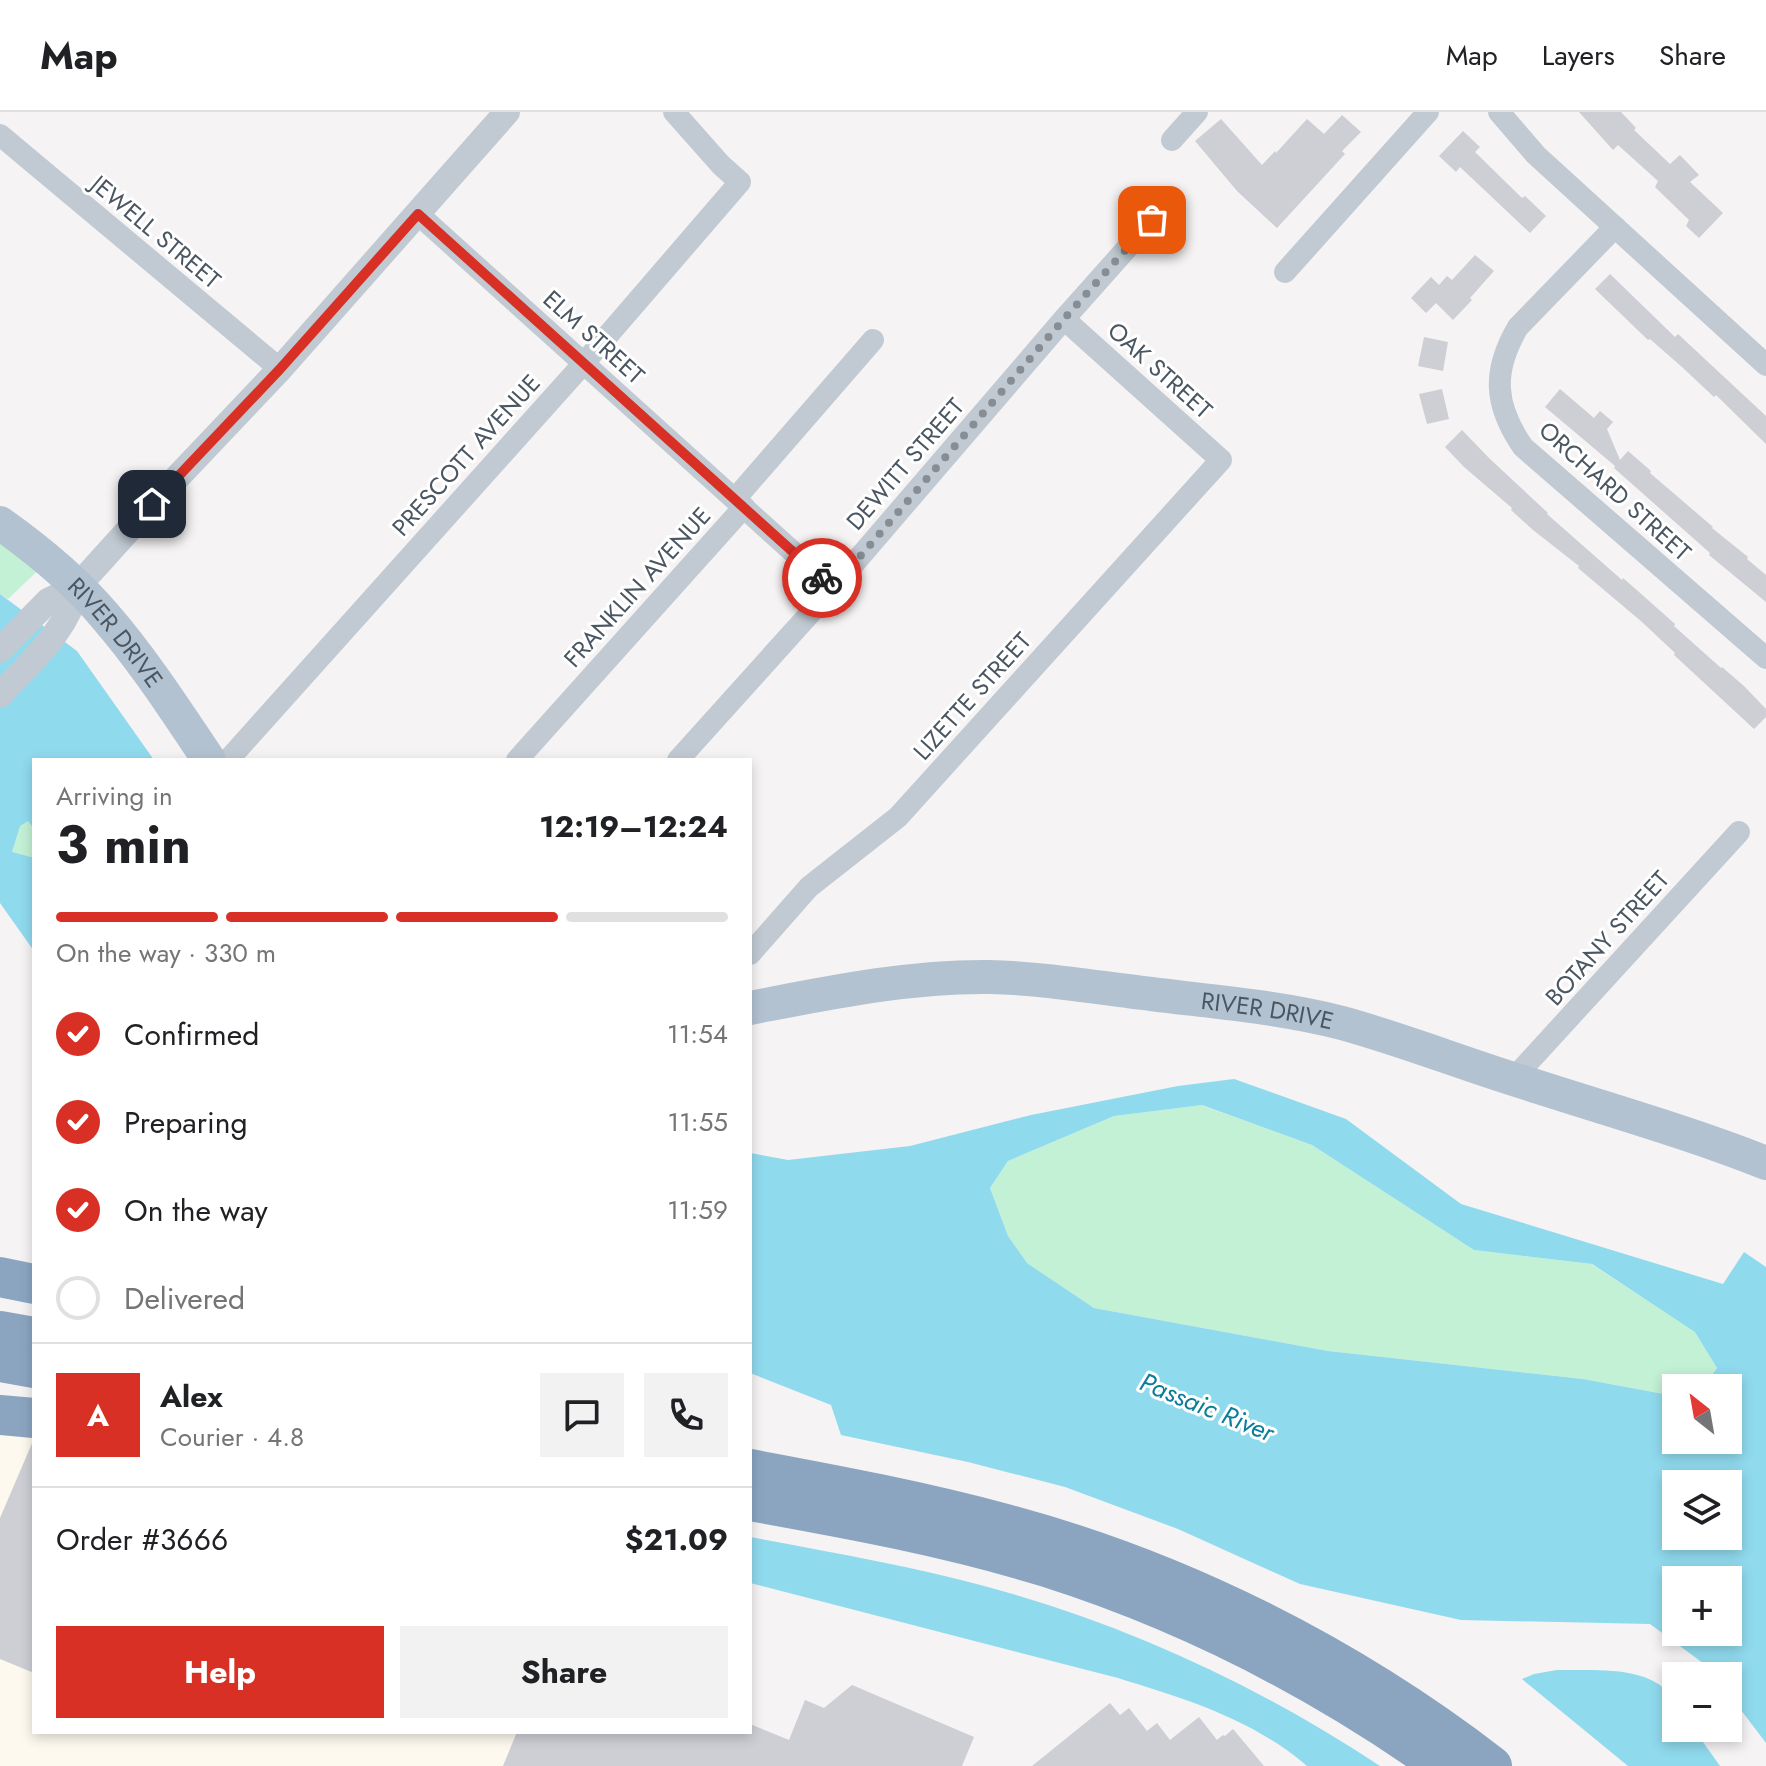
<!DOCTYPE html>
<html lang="en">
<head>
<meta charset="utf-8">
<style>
  :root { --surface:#fff; --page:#f2f2f2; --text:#202124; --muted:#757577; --line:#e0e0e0; --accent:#d93025 }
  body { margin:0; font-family:Jost,sans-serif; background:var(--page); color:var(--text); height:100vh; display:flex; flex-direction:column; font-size:30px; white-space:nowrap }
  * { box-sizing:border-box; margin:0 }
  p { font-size:26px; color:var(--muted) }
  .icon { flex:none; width:44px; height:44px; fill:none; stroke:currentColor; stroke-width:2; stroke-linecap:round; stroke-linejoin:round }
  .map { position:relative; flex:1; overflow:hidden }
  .drawer { position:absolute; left:32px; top:646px; width:720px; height:976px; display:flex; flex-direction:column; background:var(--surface); border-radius:0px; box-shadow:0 4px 12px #0003 }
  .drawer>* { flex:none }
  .needle { width:52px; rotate:329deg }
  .tools { position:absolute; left:1662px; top:1262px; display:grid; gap:16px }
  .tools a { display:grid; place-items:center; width:80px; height:80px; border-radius:0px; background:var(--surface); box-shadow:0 4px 12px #0003; font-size:40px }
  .pin { position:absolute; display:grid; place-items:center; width:68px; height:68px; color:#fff; margin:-34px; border-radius:16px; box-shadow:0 4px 12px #0006 }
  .courier { position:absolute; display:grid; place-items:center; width:80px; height:80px; margin:-40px; border:6px solid #d93025; border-radius:50%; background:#fff; color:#222; box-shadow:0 2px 10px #0007 }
  .overview em { font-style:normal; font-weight:700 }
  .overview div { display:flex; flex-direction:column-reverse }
  .overview { display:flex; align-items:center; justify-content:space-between; height:136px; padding:0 24px }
  h1 { font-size:52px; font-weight:700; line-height:60px }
  .bar { display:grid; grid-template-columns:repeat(4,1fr); gap:12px 8px; align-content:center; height:96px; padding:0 24px }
  .bar i { height:10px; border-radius:6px; background:var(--line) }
  .bar .active { background:var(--accent) }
  .bar p { grid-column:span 4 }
  .line { display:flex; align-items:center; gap:20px; padding:0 24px; border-top:2px solid var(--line) }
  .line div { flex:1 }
  .round { display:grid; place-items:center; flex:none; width:84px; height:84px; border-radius:0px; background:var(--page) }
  ol { padding:0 24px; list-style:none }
  li { display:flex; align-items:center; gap:24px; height:88px }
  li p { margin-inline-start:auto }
  li .icon { padding:8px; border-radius:50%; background:var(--accent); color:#fff; stroke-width:4 }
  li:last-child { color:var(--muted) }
  li i { width:44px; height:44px; border:4px solid var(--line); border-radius:50% }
  .action { display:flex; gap:16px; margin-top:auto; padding:16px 24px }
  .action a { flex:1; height:92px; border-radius:0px; background:var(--accent); color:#fff; font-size:32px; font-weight:700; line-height:92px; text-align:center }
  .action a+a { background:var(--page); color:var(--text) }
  header { display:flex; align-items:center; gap:48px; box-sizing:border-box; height:112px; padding:0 40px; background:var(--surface); border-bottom:2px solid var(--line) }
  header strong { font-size:38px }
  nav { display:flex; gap:44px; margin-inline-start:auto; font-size:28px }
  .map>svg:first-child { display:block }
  .commercial { fill:#fdf9ef }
  .green { fill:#c3f1d5 }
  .water { fill:#90daee; fill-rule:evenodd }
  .building { fill:#cdcfd5 }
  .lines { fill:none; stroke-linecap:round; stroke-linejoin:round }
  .minor { stroke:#c1cad2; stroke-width:22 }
  .tertiary { stroke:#c1cad2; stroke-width:26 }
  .primary { stroke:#b3c2d1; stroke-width:34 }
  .motorway { stroke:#8ba5c1; stroke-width:40 }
  .done { stroke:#868d94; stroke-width:8; stroke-dasharray:0 14.4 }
  .route { stroke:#d93025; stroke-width:10 }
  .labels { text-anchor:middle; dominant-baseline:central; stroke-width:6; stroke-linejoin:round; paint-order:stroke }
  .street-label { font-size:24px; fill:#4a5661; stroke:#fff }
  .water-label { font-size:26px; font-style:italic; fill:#0c7c9b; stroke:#fff }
</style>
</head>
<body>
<header>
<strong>Map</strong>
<nav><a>Map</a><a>Layers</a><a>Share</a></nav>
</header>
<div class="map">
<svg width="1766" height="1654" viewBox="0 0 1766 1654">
  <rect width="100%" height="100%" fill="#f5f3f3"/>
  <!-- commercial -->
  <polygon class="commercial" points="0,1320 34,1323 34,1620 702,1620 688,1654 0,1654"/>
  <!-- green -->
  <g class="green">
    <polygon points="0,416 49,448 8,487 0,482"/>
    <polygon points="28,709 34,717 34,744 31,745 12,741 19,714"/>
    <polygon points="1201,993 1312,1033 1474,1138 1591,1152 1696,1220 1717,1256 1703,1276 1676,1276 1676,1283 1669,1283 1583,1267 1328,1239 1094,1196 1027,1151 1008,1124 990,1076 1008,1049 1114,1004"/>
  </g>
  <!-- water -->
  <g class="water">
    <polygon points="0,482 77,539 154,648 34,648 34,717 28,709 20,714 12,740 31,745 34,744 34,839 0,791"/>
    <path d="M 1234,967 L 1346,1007 L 1461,1092 L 1723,1172 L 1744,1140 L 1766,1155 L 1766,1631 L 1728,1581 L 1728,1564 L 1715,1564 L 1707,1554 L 1650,1512 L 1461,1508 L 1300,1472 L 1178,1417 L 1065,1375 L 968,1350 L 841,1323 L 831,1293 L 750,1261 L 750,1041 L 788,1048 L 910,1034 L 1031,1003 L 1178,974 ZM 1202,993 L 1312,1033 L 1474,1138 L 1592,1152 L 1695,1220 L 1717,1256 L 1703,1276 L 1728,1276 L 1728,1328 L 1676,1328 L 1676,1283 L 1669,1283 L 1583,1267 L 1328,1239 L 1094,1196 L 1027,1151 L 1008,1124 L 990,1076 L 1008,1049 L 1114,1004 ZM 1728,1372 L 1728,1424 L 1676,1424 L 1676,1372 ZM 1676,1468 L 1728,1468 L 1728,1520 L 1676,1520 Z"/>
    <path d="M 750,1425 C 830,1440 910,1454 988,1475 C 1128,1513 1259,1574 1380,1654 L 1307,1654 C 1252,1607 1186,1587 1118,1566 L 750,1471 Z"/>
    <path d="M 1557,1558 C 1592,1559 1656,1551 1675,1591 C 1678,1598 1676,1608 1676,1616 L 1693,1616 L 1720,1654 L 1628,1654 L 1522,1567 L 1534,1562 Z"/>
  </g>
  <!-- building -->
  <g class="building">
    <polygon points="1579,0 1621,0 1636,16 1634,18 1670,52 1680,43 1699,63 1690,70 1723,101 1699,126 1686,114 1689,108 1655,75 1658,69 1618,33 1613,38"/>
    <polygon points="1342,3 1361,20 1342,39 1345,42 1277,116 1237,79 1195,29 1221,7 1262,53 1275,39 1276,41 1307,7 1324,22"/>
    <polygon points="1463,19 1480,35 1475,40 1522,86 1525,84 1546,104 1530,121 1460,55 1456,60 1439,44"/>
    <polygon points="1475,143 1494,159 1470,186 1472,188 1453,208 1436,191 1426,201 1411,186 1431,165 1439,173 1447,164 1452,168"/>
    <polygon points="1610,162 1675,225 1678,222 1766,304 1766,332 1716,283 1714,285 1682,255 1650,227 1648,228 1595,177"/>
    <polygon points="1424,225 1448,230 1443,259 1418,254"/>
    <polygon points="1442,277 1449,307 1427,312 1419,282"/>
    <polygon points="1560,277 1594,306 1600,299 1613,310 1607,317 1620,348 1628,339 1651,359 1650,361 1713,415 1712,416 1748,445 1747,447 1766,463 1766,490 1709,443 1710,441 1614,356 1615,354 1545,295"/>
    <polygon points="1462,318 1489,346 1548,401 1547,402 1622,468 1623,466 1639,480 1675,512 1674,514 1721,556 1722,555 1744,574 1766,597 1766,605 1754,617 1674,543 1675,541 1642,510 1578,456 1579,454 1533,418 1511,398 1512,396 1464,355 1445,335"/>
    <polygon points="33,1329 34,1329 34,1561 0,1547 0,1406"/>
    <polygon points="852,1573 974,1625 962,1654 503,1654 517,1620 750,1620 750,1612 789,1628 805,1588 824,1596"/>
    <polygon points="1110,1591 1120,1603 1129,1596 1147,1619 1157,1611 1170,1628 1199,1605 1217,1628 1223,1623 1225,1624 1233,1617 1264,1654 1032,1654"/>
  </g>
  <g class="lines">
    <!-- minor -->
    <g class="minor">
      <polyline points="1499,0 1536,43 1766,253"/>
      <polyline points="0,23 280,257"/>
      <polyline points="1172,28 1197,0"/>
      <polyline points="418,102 833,476"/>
      <path d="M 1615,115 L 1518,215 C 1492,259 1494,293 1523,335 L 1766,546"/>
      <polyline points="1285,160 1428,0"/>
      <polyline points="735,387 873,228"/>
      <polyline points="228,648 584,251 740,70 721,53 674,0"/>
      <polyline points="517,648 744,395"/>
      <polyline points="678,648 833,476 1064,207 1169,89"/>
      <polyline points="750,842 809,775 898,705 1221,348 1064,207"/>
      <polyline points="1513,967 1739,720"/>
    </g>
    <!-- tertiary -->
    <g class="tertiary">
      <polyline points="0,538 48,489 77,475 152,392 280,257 507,0"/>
      <path d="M 0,583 C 30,550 68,519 77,475"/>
    </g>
    <!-- primary -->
    <g class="primary">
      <path id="s1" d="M 0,411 C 38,438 75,468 105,504 C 144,549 176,599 209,648"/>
      <path id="s2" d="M 750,896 C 828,881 909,864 989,865 C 1043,866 1098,876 1151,882 C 1215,890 1280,895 1342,911 C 1404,928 1464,952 1526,971 C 1606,997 1688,1020 1766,1051"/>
    </g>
    <!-- motorway -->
    <g class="motorway">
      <polyline points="0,1165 34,1172"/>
      <polyline points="0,1219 34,1225"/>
      <polyline points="0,1250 34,1256"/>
      <polyline points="0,1303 34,1306"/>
      <path d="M 750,1357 C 836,1373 921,1389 1006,1412 C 1181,1459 1348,1543 1492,1654"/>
      <path d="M 750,1389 C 850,1407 949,1425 1046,1455 C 1188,1500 1320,1568 1441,1654"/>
    </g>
  </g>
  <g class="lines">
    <!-- done -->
    <polyline class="done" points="822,466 833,476 1064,207 1152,108"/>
    <!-- route -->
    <polyline class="route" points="152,392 280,257 418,102 822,466"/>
  </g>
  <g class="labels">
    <!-- street labels -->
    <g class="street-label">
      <text transform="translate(156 120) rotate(40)">JEWELL STREET</text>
      <text transform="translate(594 225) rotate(42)">ELM STREET</text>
      <text transform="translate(1160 258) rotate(42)">OAK STREET</text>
      <text transform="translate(466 343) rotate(-48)">PRESCOTT AVENUE</text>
      <text transform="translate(905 352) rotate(-49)">DEWITT STREET</text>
      <text transform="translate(1615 379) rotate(42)">ORCHARD STREET</text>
      <text transform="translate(637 475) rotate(-48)">FRANKLIN AVENUE</text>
      <text stroke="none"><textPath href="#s1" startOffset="160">RIVER DRIVE</textPath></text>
      <text transform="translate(972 584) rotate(-48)">LIZETTE STREET</text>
      <text transform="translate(1607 826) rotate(-48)">BOTANY STREET</text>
      <text stroke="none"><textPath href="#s2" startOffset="522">RIVER DRIVE</textPath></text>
    </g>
    <!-- water labels -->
    <g class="water-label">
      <text transform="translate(1207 1295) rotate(22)">Passaic River</text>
    </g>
  </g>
</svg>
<div class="tools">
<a><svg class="needle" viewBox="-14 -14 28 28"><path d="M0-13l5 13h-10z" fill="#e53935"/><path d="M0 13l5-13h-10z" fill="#757577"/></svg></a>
<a><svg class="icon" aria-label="layers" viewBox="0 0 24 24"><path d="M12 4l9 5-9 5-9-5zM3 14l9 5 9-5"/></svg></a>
<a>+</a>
<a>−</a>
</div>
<div class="pin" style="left:1152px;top:108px;background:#ea580c"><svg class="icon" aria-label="bag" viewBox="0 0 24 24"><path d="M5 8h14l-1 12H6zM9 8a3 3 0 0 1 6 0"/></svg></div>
<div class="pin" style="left:152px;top:392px;background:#1f2937"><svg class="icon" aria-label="home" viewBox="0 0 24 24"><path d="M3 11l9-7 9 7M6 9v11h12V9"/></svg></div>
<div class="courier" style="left:822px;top:466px"><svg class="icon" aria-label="bike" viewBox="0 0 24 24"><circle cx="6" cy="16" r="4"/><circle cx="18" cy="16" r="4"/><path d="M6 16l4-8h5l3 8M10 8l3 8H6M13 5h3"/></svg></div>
<section class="drawer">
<div class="overview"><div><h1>3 min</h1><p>Arriving in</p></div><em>12:19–12:24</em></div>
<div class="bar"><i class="active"></i><i class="active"></i><i class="active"></i><i></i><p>On the way · 330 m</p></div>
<ol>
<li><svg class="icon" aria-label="check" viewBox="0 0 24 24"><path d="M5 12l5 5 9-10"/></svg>Confirmed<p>11:54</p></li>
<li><svg class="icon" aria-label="check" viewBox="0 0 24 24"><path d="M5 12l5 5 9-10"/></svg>Preparing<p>11:55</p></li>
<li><svg class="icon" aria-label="check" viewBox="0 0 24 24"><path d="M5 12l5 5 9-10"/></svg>On the way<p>11:59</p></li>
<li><i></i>Delivered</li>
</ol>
<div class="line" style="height:144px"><b class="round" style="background:var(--accent);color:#fff">A</b><div><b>Alex</b><p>Courier · 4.8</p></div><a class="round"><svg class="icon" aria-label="chat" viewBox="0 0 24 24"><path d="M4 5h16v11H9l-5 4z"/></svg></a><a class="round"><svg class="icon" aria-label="phone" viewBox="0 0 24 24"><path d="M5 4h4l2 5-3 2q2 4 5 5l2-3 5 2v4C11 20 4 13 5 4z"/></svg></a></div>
<div class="line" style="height:104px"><div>Order #3666</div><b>$21.09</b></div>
<div class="action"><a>Help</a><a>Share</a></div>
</section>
</div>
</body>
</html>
